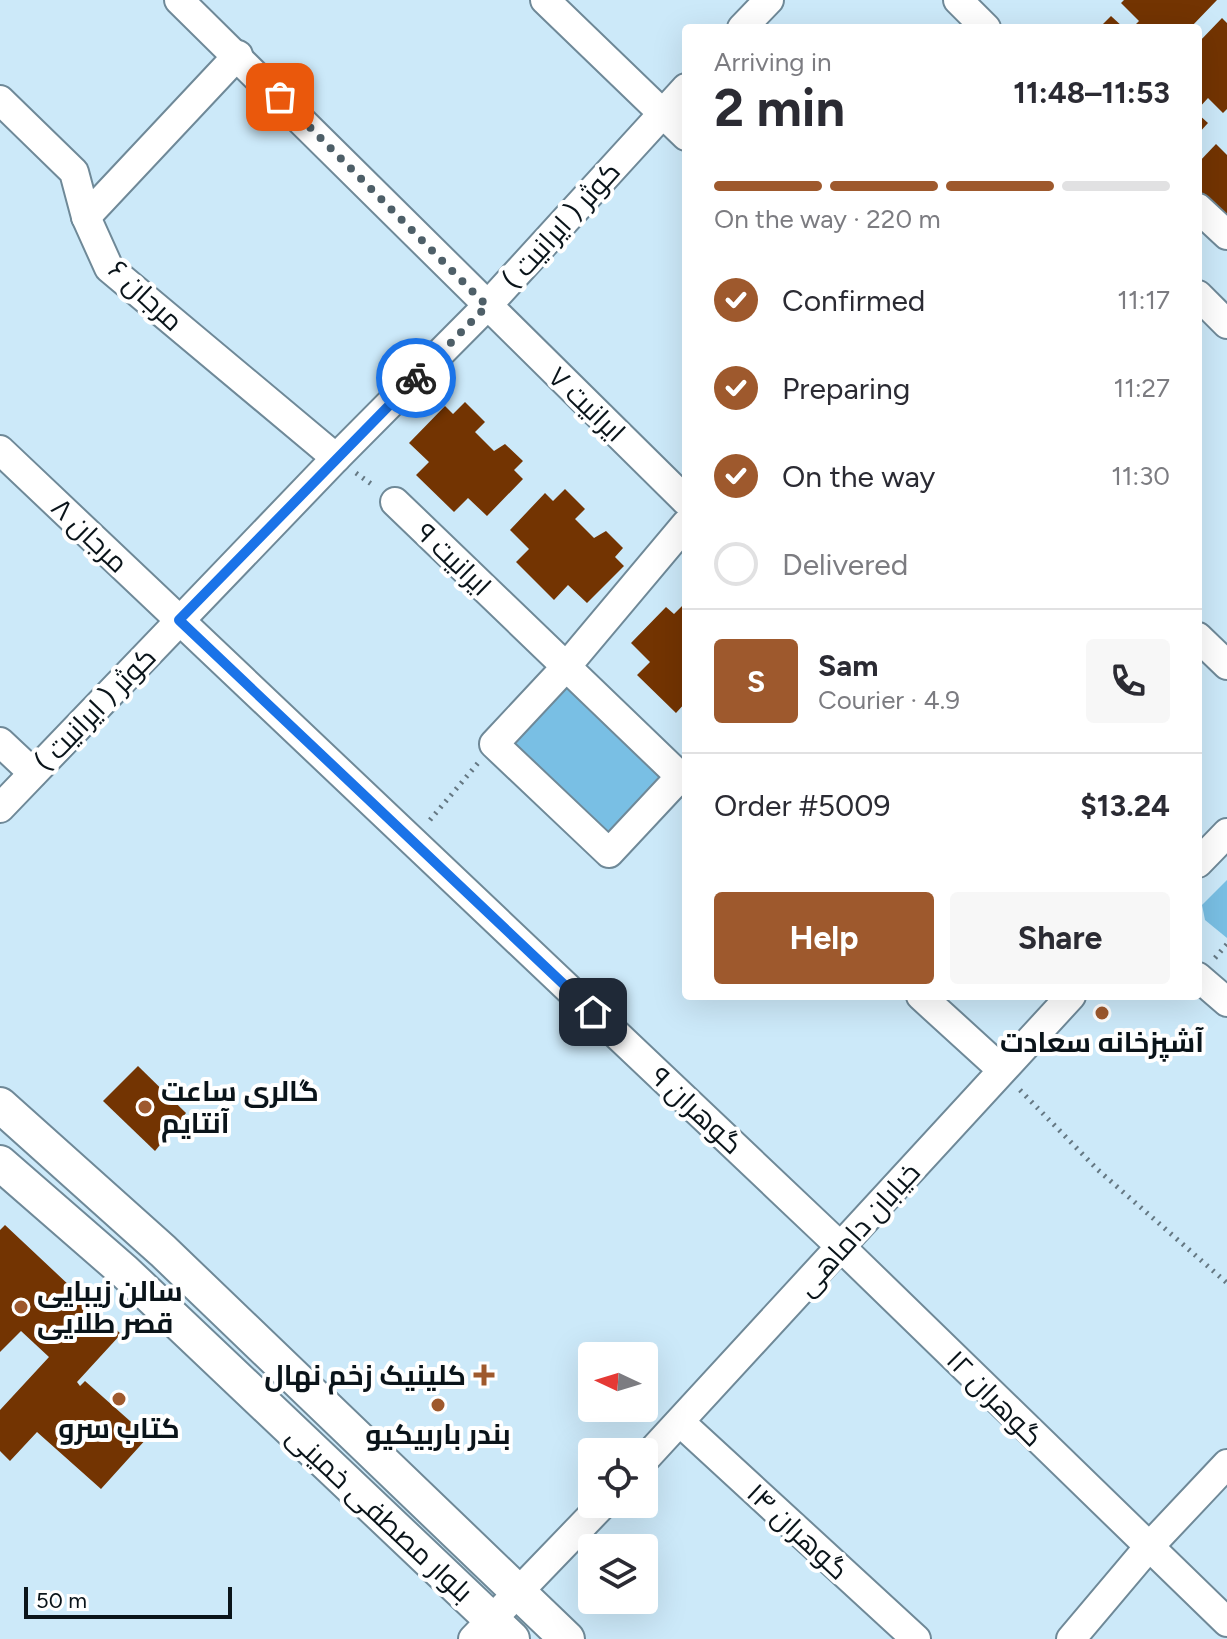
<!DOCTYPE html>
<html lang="en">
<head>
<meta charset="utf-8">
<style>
  :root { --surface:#fff; --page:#f7f7f7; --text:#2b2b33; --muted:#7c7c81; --line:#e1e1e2; --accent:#9e592d }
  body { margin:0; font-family:Figtree,Cairo,sans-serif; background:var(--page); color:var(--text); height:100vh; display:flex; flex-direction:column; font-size:30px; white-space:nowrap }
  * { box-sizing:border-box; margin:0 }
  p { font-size:26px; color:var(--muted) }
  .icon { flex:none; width:44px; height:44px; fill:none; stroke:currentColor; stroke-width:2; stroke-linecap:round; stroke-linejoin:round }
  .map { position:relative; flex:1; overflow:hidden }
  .drawer { position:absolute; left:682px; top:24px; width:520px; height:976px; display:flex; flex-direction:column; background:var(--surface); border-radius:8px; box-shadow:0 8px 32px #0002 }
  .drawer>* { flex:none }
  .needle { width:52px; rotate:274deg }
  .fabs { position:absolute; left:578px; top:1342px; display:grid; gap:16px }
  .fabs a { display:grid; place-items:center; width:80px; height:80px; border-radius:8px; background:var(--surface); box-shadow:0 8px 32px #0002; font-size:40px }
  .scale { position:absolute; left:24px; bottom:20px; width:208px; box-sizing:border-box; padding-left:8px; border:4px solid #0a141a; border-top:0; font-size:22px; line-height:28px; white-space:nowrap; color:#0a141a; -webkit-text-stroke:6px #fff; paint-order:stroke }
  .pin { position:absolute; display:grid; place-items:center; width:68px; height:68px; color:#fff; margin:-34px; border-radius:16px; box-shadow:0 4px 12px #0006 }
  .courier { position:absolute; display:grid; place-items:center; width:80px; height:80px; margin:-40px; border:6px solid #1a73e8; border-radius:50%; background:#fff; color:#222; box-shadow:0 2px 10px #0007 }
  .head em { font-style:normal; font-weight:700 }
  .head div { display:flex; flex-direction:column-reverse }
  .head { display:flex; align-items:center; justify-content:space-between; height:136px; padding:0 32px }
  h1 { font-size:52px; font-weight:700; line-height:60px }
  .bar { display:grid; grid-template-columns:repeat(4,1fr); gap:12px 8px; align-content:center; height:96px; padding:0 32px }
  .bar i { height:10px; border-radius:6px; background:var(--line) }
  .bar .selected { background:var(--accent) }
  .bar p { grid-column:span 4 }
  .line { display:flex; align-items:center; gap:20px; padding:0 32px; border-top:2px solid var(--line) }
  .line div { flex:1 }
  .round { display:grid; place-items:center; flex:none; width:84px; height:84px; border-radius:8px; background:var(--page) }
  ol { padding:0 32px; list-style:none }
  li { display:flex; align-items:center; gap:24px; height:88px }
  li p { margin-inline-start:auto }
  li .icon { padding:8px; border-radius:50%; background:var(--accent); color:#fff; stroke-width:4 }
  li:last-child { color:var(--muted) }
  li i { width:44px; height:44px; border:4px solid var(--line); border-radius:50% }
  .cta { display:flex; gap:16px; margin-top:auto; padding:16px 32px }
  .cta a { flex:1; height:92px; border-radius:8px; background:var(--accent); color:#fff; font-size:32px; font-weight:700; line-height:92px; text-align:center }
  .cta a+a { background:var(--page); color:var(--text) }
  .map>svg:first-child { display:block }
  .green { fill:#79bfe4 }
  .building { fill:#733402 }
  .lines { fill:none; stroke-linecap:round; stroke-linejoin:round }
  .minor-casing { stroke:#6f8998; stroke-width:32 }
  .major-casing { stroke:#6f8998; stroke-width:38 }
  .path { stroke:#657883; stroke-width:5; stroke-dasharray:2 6; stroke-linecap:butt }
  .minor { stroke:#fff; stroke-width:28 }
  .major { stroke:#fff; stroke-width:34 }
  .done { stroke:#4e5f68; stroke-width:8; stroke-dasharray:0 14.4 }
  .route { stroke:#1a73e8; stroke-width:10 }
  .poi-dot { fill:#9e592d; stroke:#fff; stroke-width:3 }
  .labels { text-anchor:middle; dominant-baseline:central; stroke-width:8; stroke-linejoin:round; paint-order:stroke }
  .street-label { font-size:28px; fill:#0a141a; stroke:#fff }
  .poi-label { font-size:28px; font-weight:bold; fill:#0a141a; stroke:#fff }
</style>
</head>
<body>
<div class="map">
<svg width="1227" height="1639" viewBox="0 0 1227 1639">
  <rect width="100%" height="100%" fill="#cce9f9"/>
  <!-- green -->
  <g class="green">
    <polygon points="566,683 665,778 608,839 509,744"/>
    <polygon points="1227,880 1227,938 1205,920 1202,905"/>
  </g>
  <!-- building -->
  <g class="building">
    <polygon points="1124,0 1217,0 1190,28 1132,28 1139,21 1121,3"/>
    <polygon points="1111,16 1124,28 1099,28"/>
    <polygon points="1222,18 1227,23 1227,109 1223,113 1208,98 1198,109 1198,43"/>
    <polygon points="1198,114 1208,123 1198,134"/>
    <polygon points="1216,144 1227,155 1227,223 1198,217 1198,163"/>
    <polygon points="465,402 485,422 475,432 494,451 505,444 523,461 514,470 523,479 487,516 468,498 454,512 416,475 429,462 409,443 445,406 453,414"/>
    <polygon points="565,489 585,509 575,519 594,538 606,531 623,548 615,557 624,566 587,603 568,585 554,600 516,562 529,549 510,530 545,493 553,501"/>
    <polygon points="686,602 686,702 676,713 637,675 650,662 631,643 666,607 674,614"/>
    <polygon points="138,1066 186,1113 155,1151 103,1101"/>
    <polygon points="5,1225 121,1334 77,1382 80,1386 85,1381 148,1437 101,1489 37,1432 10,1461 0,1451 0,1410 49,1357 21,1331 0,1352 0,1230"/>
  </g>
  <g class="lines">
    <defs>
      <g id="minor">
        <polyline points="179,0 686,501"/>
        <polyline points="545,0 686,136"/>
        <polyline points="958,0 986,28"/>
        <polyline points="742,28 769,0"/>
        <polyline points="0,100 74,172 86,217 109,268 336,458"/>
        <polyline points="1198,208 1227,235"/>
        <polyline points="86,217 238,55"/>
        <polyline points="1198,295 1227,324"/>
        <polyline points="0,450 842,1248 1227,1622"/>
        <polyline points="395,502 686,782"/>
        <polyline points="1198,637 1227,665"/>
        <polyline points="0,742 33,773"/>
        <polyline points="680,777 609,853 494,744 565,668 686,524"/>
        <polyline points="0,808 336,458 487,306 686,88"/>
        <polyline points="1198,863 1227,833"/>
        <polyline points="1198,977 1227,1002"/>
        <polyline points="921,996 1001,1069"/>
        <polyline points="680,1422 916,1639"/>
        <polyline points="644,1460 1071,996"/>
        <polyline points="473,1639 603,1504"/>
        <polyline points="1071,1639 1147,1549 1227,1464"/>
      </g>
      <g id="major">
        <polyline points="0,1105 163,1251 567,1639"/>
        <polyline points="0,1163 124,1271 512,1639"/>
      </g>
    </defs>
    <!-- minor casing -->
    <use href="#minor" class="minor-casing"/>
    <!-- major casing -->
    <use href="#major" class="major-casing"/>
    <!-- path -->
    <g class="path">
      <polyline points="356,473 374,486"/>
      <polyline points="430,820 478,763"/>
      <polyline points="1215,958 1227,944"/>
      <polyline points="1020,1090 1098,1170 1227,1283"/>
    </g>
    <!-- minor -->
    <use href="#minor" class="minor"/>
    <!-- major -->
    <use href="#major" class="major"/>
  </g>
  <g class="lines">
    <!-- done -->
    <polyline class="done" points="280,97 487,306 416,378"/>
    <!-- route -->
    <polyline class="route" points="416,378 179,620 593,1012"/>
  </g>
  <!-- markers -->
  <g class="poi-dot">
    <circle cx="1102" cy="1013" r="8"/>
    <circle cx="145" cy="1107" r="8"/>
    <circle cx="21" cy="1307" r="8"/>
    <path d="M480 1363h8v8h8v8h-8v8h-8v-8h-8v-8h8z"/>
    <circle cx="119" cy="1399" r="8"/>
    <circle cx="438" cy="1405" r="8"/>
  </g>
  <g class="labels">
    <!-- street labels -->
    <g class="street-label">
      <text transform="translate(561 225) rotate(-48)">کوثر ( ایرانیت )</text>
      <text transform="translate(146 295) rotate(43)">مرجان ۶</text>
      <text transform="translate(587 404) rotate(44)">ایرانیت ۷</text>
      <text transform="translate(90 535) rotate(44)">مرجان ۸</text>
      <text transform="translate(454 559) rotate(44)">ایرانیت ۹</text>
      <text transform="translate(95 709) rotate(-46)">کوثر ( ایرانیت )</text>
      <text transform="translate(697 1110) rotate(43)">گوهران ۹</text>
      <text transform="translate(858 1229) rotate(-48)">خیابان داماهی</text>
      <text transform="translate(995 1398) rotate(45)">گوهران ۱۲</text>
      <text transform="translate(380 1514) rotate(43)">بلوار مصطفی خمینی</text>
      <text transform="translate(798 1531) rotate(43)">گوهران ۱۴</text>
    </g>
    <!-- poi labels -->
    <g class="poi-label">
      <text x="1102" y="1042">آشپزخانه سعادت</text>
      <text x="161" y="1091" text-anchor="start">گالری ساعت<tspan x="161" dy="32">آنتایم</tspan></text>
      <text x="37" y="1291" text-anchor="start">سالن زیبایی<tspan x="37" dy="32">قصر طلایی</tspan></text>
      <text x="466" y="1375" text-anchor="end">کلینیک زخم نهال</text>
      <text x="119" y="1428">کتاب سرو</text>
      <text x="438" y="1434">بندر باربیکیو</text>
    </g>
  </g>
</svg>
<div class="fabs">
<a><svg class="needle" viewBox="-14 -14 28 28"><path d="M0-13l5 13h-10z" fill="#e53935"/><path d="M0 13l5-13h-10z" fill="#7c7c81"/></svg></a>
<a><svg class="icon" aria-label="locate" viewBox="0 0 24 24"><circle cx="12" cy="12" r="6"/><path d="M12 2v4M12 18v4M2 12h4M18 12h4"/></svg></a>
<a><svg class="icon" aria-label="layers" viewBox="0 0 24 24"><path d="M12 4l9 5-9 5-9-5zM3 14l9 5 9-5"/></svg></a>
</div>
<div class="scale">50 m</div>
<div class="pin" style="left:280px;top:97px;background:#ea580c"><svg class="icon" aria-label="bag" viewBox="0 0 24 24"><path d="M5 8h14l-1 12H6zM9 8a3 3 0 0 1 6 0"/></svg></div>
<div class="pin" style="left:593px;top:1012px;background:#1f2937"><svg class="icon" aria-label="home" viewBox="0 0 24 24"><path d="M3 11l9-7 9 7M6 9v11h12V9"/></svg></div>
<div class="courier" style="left:416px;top:378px"><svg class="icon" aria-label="bike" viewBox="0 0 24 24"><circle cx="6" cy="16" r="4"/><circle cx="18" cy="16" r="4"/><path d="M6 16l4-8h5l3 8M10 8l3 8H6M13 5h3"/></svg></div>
<section class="drawer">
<div class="head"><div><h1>2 min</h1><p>Arriving in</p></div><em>11:48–11:53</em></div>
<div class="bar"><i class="selected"></i><i class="selected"></i><i class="selected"></i><i></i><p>On the way · 220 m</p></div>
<ol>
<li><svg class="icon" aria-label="check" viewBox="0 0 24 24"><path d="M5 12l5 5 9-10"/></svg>Confirmed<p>11:17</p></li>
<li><svg class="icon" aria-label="check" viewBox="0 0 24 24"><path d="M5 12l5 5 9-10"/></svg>Preparing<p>11:27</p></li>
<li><svg class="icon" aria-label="check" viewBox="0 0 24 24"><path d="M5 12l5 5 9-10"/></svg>On the way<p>11:30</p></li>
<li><i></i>Delivered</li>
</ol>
<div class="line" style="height:144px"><b class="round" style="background:var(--accent);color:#fff">S</b><div><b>Sam</b><p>Courier · 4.9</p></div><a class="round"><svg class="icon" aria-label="phone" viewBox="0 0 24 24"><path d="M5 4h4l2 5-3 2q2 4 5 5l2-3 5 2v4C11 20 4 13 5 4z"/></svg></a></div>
<div class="line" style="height:104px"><div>Order #5009</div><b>$13.24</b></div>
<div class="cta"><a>Help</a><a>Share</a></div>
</section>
</div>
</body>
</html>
